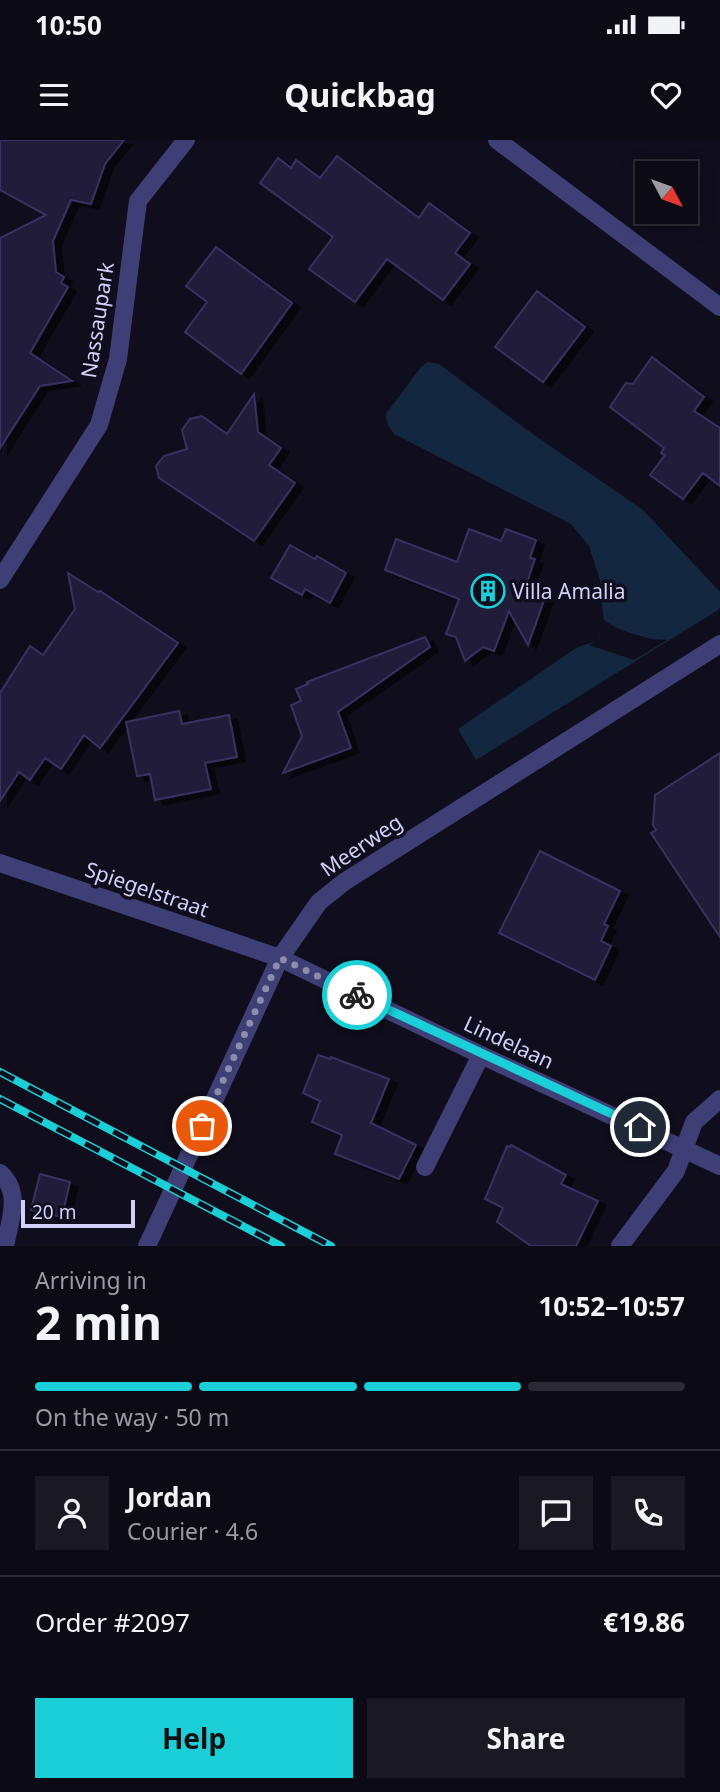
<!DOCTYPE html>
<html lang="en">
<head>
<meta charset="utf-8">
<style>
  :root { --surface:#0c0a15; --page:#1a1822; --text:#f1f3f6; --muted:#9a9aa0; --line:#2c2b34; --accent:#1bcfd9 }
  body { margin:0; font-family:"Noto Sans",sans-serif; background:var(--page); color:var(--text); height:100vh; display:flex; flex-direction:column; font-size:26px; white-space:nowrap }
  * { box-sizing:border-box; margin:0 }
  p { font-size:23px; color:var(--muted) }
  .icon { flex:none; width:38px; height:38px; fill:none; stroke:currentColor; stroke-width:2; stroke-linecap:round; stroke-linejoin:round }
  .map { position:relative; height:1106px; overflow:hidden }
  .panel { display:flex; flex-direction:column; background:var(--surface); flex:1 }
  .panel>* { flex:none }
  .needle { width:46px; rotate:131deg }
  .fabs { position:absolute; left:635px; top:21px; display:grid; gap:14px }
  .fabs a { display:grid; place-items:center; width:63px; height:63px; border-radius:0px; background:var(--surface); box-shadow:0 4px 18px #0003,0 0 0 2px var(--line); font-size:35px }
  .scale { position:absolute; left:21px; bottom:18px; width:114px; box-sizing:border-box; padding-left:7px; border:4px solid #d2cff9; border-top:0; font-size:19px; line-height:24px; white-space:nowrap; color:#d2cff9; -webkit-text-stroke:5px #100e1c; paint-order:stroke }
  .pin { position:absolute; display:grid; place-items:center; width:60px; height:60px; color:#fff; margin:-30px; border:4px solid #fff; border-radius:50%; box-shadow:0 2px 7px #0007 }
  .courier { position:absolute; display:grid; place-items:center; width:70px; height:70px; margin:-35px; border:5px solid #1bcfd9; border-radius:50%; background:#fff; color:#222; box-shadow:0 2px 9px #0007 }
  .summary em { font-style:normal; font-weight:700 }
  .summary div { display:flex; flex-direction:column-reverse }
  .summary { display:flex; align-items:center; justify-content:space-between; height:119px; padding:0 35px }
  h1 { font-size:46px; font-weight:700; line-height:52px }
  .bar { display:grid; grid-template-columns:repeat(4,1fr); gap:10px 7px; align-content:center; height:84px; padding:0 35px }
  .bar i { height:9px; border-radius:5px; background:var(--line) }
  .bar .active { background:var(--accent) }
  .bar p { grid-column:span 4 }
  .line { display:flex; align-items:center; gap:18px; padding:0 35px; border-top:2px solid var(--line) }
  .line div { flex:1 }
  .round { display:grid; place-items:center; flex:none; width:74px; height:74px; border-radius:0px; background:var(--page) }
  .primary-button { display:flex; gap:14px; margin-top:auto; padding:14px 35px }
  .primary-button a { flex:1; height:80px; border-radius:0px; background:var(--accent); color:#111; font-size:28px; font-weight:700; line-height:80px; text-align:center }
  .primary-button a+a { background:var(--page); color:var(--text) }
  .status { display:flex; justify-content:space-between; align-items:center; height:49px; padding:0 35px; background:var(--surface); direction:ltr }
  .status svg { height:19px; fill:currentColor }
  header { display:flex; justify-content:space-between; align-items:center; height:91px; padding:0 35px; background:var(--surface); font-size:32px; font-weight:700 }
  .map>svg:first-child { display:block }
  .water { fill:#142740 }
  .pier { fill:#100e1c }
  .building { fill:#211c3b; stroke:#393164; stroke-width:2; filter:url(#shadow) }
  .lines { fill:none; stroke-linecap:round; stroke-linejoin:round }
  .minor { stroke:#3e3f76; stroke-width:18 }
  .rail-casing { stroke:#1bcfd9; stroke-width:8 }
  .rail { stroke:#100e1c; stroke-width:5; stroke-dasharray:16; stroke-linecap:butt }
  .done { stroke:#8e8bac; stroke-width:7; stroke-dasharray:0 12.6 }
  .route { stroke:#1bcfd9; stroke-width:9 }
  .labels { text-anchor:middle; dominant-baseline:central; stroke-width:7; stroke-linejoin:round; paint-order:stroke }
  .street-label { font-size:21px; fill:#d2cff9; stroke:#100e1c }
  .poi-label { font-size:21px; fill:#d2cff9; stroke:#100e1c; text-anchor:start }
</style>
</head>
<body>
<div class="status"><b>10:50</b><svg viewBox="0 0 49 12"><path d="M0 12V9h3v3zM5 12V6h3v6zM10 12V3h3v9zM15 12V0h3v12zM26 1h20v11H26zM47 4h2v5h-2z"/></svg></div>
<header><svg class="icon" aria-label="menu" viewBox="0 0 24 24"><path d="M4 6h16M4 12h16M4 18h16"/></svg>Quickbag<svg class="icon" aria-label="heart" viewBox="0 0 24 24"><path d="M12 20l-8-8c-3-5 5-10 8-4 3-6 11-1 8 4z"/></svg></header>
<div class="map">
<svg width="720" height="1106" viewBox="0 0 720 1106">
  <defs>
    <filter id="shadow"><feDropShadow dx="8" dy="4.5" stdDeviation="0" flood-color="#0009"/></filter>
  </defs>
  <rect width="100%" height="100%" fill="#100e1c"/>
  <!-- water -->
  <polygon class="water" points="428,222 439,224 527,290 643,370 720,452 720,467 718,470 476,620 458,589 576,508 596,501 604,485 600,440 589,406 571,384 394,294 387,283 386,274 421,227"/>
  <!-- pier -->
  <polygon class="pier" points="603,479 615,487 630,493 652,499 667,500 634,520 589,505 596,501 600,494"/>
  <!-- building -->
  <g class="building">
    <polygon points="0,0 124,0 105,24 91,64 71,60 53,101 56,132 64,137 61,143 68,147 30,213 72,241 40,246 0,308 0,98 46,75 0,50"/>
    <polygon points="337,16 419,78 429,63 470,93 455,113 470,124 443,160 387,119 355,162 309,129 333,97 260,43 278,18 291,28 296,20 320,38"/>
    <polygon points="216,107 292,163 241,234 185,192 207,162 186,146"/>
    <polygon points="537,151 585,187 543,242 495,207"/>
    <polygon points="652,217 704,257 694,271 720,288 720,346 703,333 683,359 650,335 665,315 661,313 664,308 610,267 626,243 633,244"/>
    <polygon points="254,254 258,292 281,308 269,325 295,343 254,401 159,338 156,326 164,316 187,309 182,290 190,279 202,276 227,294"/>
    <polygon points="469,389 501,401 506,389 536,400 530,418 535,419 525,448 546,455 528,505 509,471 494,511 483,507 465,521 456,497 446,494 459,459 385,430 396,399 457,422"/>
    <polygon points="290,405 315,419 317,416 346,433 330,463 305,449 302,455 271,438"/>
    <polygon points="68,433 98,452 100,451 178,503 100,608 84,595 61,629 45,618 30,640 19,632 0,661 0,553 30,506 43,515 75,469"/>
    <polygon points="425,497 430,507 338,572 351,608 283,633 302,596 291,565 301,561 296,549 308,544 307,542"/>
    <polygon points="179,571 182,584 229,575 237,617 205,623 211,649 155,660 150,634 137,636 126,582"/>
    <polygon points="720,613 720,797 651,693 656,690 653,685 655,655"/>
    <polygon points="540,711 620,751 604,784 608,786 601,801 611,806 595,840 499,793"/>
    <polygon points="318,915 330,919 331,917 389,939 371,983 416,1005 399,1039 335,1014 342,995 312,982 320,961 303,953"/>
    <polygon points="511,1005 566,1035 561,1044 598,1061 576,1106 531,1106 497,1082 503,1068 485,1059 507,1006 510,1007"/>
    <polygon points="40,1034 70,1042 62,1077 31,1070"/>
  </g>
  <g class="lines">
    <!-- minor -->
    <g class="minor">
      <polyline points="497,0 720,167"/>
      <polyline points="0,440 99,285 118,219 138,61 186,0"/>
      <polyline points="0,723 280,818 481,915 720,1026"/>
      <polyline points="425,1027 481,915"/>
      <path d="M 0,1033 C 22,1053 10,1080 5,1106"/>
      <polyline points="147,1106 280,818 319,762 344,742 720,504"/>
      <polyline points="620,1106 676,1031 694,982 720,959"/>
    </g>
    <defs>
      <g id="rail">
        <polyline points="0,932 331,1106"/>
        <polyline points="0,959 281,1106"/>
      </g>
    </defs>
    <!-- rail casing -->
    <use href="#rail" class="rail-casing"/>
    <!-- rail -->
    <use href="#rail" class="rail"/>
  </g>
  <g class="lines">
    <!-- done -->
    <polyline class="done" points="202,986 280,818 357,855"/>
    <!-- route -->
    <polyline class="route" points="357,855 640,987"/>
  </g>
  <!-- icons -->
  <defs>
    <symbol id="building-ring" viewBox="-11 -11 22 22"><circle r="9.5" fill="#100e1c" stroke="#1bcfd9" stroke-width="1.5"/><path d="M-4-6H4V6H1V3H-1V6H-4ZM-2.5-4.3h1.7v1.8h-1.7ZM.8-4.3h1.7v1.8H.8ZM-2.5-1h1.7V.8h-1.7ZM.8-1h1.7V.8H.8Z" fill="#1bcfd9"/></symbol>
  </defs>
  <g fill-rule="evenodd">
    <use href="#building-ring" x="469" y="432" width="38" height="38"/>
  </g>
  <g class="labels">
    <!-- street labels -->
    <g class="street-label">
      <text transform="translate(97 180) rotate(-81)">Nassaupark</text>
      <text transform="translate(361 705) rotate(-34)">Meerweg</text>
      <text transform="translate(147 749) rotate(19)">Spiegelstraat</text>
      <text transform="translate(509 902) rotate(25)">Lindelaan</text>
    </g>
    <!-- poi labels -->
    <g class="poi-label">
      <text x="512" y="451">Villa Amalia</text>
    </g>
  </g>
</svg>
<div class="fabs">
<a><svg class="needle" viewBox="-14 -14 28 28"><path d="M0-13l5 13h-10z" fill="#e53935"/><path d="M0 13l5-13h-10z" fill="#9a9aa0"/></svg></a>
</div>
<div class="scale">20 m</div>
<div class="pin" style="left:202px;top:986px;background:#ea580c"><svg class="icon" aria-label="bag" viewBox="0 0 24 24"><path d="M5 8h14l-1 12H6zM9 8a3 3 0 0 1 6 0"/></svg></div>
<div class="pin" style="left:640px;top:987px;background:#1f2937"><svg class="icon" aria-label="home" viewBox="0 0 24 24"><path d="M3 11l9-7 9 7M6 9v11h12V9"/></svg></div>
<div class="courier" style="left:357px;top:855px"><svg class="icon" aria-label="bike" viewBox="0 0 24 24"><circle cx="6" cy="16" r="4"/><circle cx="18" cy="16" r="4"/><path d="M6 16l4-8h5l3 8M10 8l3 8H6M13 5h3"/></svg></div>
</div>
<section class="panel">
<div class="summary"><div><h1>2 min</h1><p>Arriving in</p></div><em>10:52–10:57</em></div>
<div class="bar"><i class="active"></i><i class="active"></i><i class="active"></i><i></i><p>On the way · 50 m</p></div>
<div class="line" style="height:126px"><a class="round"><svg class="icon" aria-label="person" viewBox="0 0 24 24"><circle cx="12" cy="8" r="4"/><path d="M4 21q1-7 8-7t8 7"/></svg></a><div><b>Jordan</b><p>Courier · 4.6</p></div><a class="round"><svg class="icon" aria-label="chat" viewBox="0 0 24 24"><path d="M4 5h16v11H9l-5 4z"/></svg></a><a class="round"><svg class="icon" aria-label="phone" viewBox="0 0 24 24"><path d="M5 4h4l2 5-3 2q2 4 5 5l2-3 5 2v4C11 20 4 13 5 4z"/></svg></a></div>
<div class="line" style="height:91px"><div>Order #2097</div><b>€19.86</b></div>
<div class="primary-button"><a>Help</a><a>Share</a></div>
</section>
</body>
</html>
